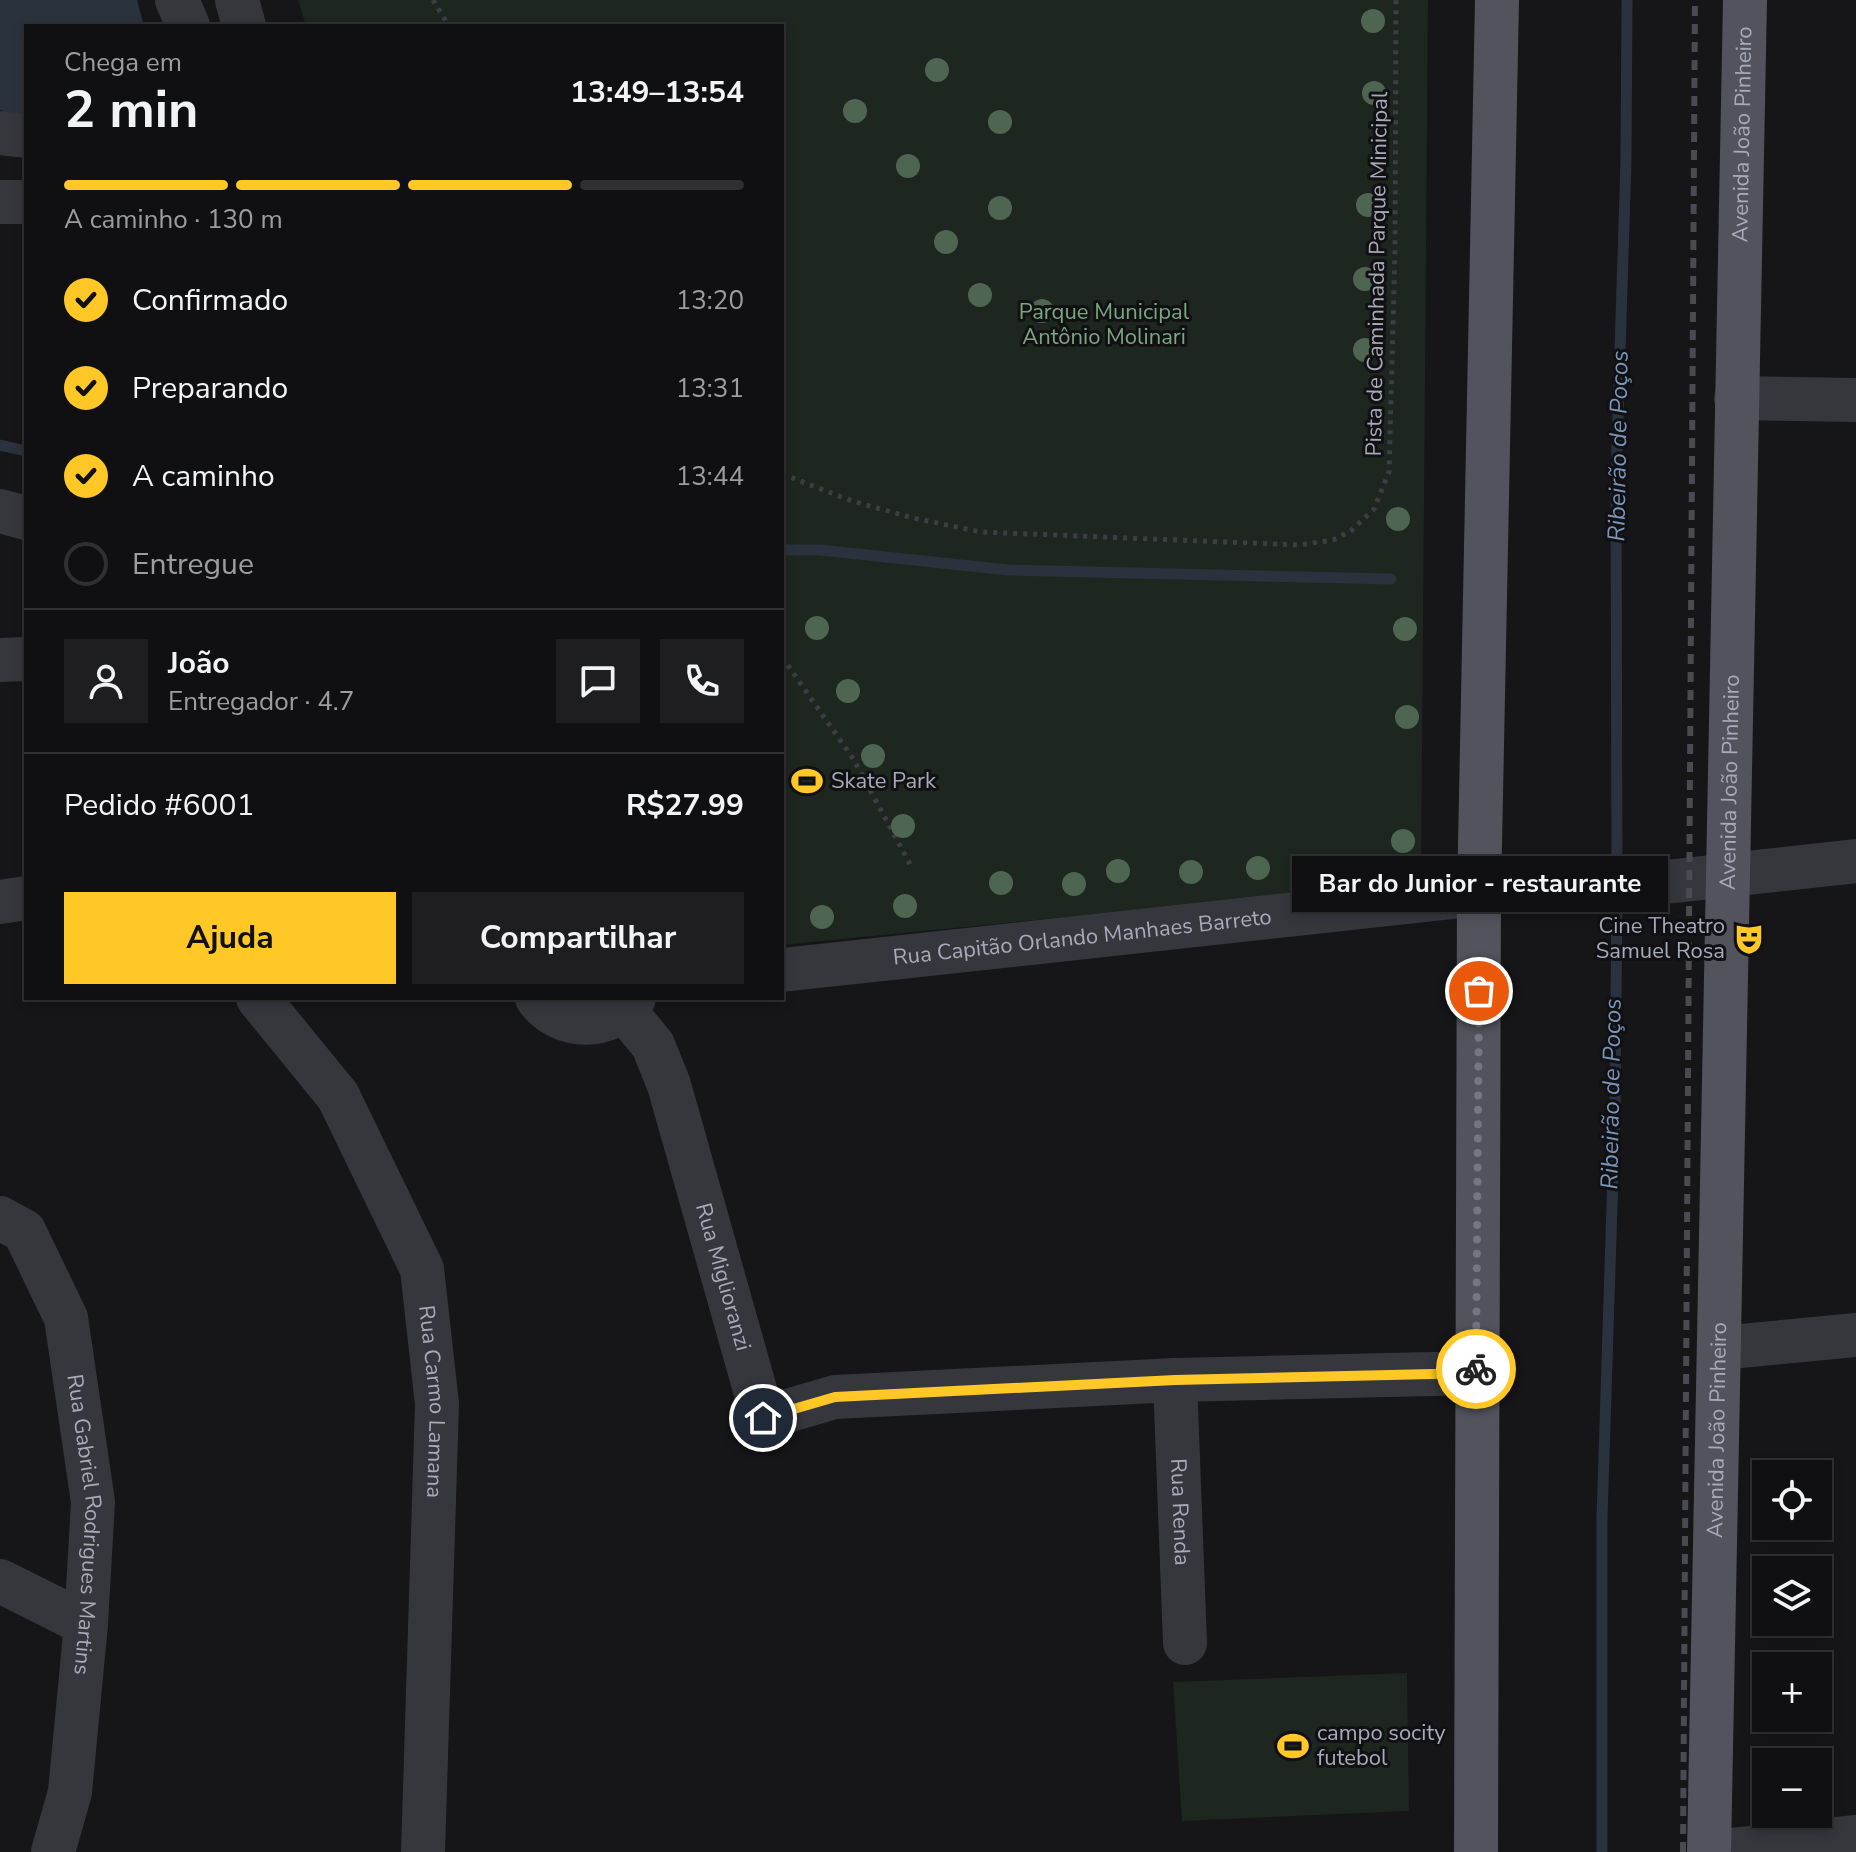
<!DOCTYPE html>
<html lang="pt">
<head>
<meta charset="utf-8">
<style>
  :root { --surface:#101012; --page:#1e1e20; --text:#f1f3f6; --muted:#9c9d9f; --line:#303032; --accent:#ffc826 }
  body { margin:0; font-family:"Nunito Sans",sans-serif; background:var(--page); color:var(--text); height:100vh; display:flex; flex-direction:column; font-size:30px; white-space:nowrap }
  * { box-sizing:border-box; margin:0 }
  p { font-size:26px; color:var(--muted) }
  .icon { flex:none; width:44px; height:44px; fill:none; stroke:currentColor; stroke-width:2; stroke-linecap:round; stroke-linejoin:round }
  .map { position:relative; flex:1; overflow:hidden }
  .panel { position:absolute; left:24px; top:24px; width:760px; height:976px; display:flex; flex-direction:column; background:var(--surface); border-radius:0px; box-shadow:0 4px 12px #0003,0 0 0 2px var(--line) }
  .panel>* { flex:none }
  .fabs { position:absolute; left:1752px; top:1460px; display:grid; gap:16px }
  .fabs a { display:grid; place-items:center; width:80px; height:80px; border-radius:0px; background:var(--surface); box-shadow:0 4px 12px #0003,0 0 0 2px var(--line); font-size:40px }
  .pin { position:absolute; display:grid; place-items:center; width:68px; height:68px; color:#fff; margin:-34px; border:4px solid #fff; border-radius:50%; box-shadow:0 2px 8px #0007 }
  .courier { position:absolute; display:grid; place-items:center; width:80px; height:80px; margin:-40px; border:6px solid #ffc826; border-radius:50%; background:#fff; color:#222; box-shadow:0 2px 10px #0007 }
  .bubble { position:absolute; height:56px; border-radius:0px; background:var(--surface); box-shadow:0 4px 12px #0003,0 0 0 2px var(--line); font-size:26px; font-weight:700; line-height:56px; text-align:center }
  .head em { font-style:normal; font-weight:700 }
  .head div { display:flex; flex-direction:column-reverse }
  .head { display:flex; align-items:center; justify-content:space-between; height:136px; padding:0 40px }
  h1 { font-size:52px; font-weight:700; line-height:60px }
  .bar { display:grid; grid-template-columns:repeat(4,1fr); gap:12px 8px; align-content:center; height:96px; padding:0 40px }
  .bar i { height:10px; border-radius:6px; background:var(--line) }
  .bar .on { background:var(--accent) }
  .bar p { grid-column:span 4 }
  .line { display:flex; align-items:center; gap:20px; padding:0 40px; border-top:2px solid var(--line) }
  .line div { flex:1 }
  .round { display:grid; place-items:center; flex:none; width:84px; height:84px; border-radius:0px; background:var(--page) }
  ol { padding:0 40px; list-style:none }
  li { display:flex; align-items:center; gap:24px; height:88px }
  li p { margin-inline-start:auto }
  li .icon { padding:8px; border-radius:50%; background:var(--accent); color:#111; stroke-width:4 }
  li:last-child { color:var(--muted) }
  li i { width:44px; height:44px; border:4px solid var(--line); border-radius:50% }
  .button { display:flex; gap:16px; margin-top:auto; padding:16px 40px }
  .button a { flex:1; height:92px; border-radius:0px; background:var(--accent); color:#111; font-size:32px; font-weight:700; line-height:92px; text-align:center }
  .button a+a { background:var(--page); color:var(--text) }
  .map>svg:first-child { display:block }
  .green { fill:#1d261f }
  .water { fill:#2a333d }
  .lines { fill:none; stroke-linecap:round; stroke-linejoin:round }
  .stream { stroke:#2a333d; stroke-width:11 }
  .path { stroke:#3c3e44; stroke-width:5; stroke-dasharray:4 6; stroke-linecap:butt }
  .street { stroke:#36373d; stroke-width:44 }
  .primary { stroke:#52535c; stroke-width:44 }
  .rail { stroke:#494a52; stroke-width:6; stroke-dasharray:10 8; stroke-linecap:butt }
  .tree { fill:#4e6552 }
  .done { stroke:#747681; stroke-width:8; stroke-dasharray:0 14.4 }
  .route { stroke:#ffc826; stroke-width:10 }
  .labels { text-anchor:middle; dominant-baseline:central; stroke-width:6; stroke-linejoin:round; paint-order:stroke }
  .street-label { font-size:22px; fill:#a6aab9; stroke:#111013 }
  .park-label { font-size:22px; fill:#7ba681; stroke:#111013 }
  .poi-label { font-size:22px; fill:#a6aab9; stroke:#111013; text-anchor:start }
  .water-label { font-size:24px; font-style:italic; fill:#7995b8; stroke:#111013 }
</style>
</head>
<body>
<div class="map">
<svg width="1856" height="1852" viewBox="0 0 1856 1852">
  <rect width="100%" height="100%" fill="#161518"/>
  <!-- green -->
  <g class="green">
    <polygon points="298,0 1428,0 1421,882 782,945 782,26 306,26"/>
    <polygon points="1407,1673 1409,1811 1182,1821 1173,1682"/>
  </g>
  <!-- water -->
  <polygon class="water" points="0,0 137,0 144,26 26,26 26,121 0,110"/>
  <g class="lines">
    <!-- stream -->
    <g class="stream">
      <polyline points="0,445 26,451"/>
      <polyline points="782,550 820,550 1008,570 1391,579"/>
      <polyline points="1617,876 1616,477 1626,161 1627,0"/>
      <polyline points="1602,1852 1602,1518 1615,1112 1617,893"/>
    </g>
    <!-- path -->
    <g class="path">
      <polyline points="433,0 449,26"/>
      <polyline points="782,474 852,501 913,518 981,532 1299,545 1333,540 1352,530 1374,509 1389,472 1395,250 1396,0"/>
      <polyline points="782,657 854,760 912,868"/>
    </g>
    <!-- street -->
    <g class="street">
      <polyline points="177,0 188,26"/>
      <polyline points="237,0 244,26"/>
      <polyline points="0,133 26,136"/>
      <polyline points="0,202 26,202"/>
      <polyline points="1736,398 1856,400"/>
      <polyline points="0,511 26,518"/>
      <polyline points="0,660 26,659"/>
      <polyline points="0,902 26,898"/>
      <path id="s1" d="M 782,970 L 1517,890 L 1657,883 L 1856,861"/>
      <path id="s2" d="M 258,998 L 338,1096 L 422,1269 L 437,1404 L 423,1852"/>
      <path d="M 537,998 C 560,1031 611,1031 634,998"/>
      <path id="s3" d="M 624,1010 L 653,1045 L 669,1085 L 763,1418 L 835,1397 L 1175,1380 L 1476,1373"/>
      <path id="s4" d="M 0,1218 L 24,1231 L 66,1318 L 93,1502 L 86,1624 L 70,1792 L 53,1852"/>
      <polyline points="1720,1348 1856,1335"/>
      <path id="s5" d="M 1175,1380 L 1185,1643"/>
      <polyline points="0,1581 86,1624"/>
      <polyline points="1713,1852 1856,1837"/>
    </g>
    <!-- primary -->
    <g class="primary">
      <polyline points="1476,1852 1479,895 1497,0"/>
      <path id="s6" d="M 1709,1852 L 1745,0"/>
    </g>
    <!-- rail -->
    <polyline class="rail" points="1683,1852 1695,0"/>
  </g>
  <!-- trees -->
  <g class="tree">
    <circle cx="1373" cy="21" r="12"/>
    <circle cx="937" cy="70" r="12"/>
    <circle cx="1374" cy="93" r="12"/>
    <circle cx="855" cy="111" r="12"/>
    <circle cx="1000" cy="122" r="12"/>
    <circle cx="908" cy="166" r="12"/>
    <circle cx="1368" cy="205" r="12"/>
    <circle cx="1000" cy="208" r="12"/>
    <circle cx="946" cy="242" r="12"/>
    <circle cx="1365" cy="279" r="12"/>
    <circle cx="980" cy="295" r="12"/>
    <circle cx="1042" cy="311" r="12"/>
    <circle cx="1365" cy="350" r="12"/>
    <circle cx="1398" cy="519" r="12"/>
    <circle cx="817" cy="628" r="12"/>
    <circle cx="1405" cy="629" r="12"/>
    <circle cx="848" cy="691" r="12"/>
    <circle cx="1407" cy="717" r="12"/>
    <circle cx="873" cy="756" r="12"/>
    <circle cx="903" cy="826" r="12"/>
    <circle cx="1403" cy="841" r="12"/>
    <circle cx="1339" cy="866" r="12"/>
    <circle cx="1258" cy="868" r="12"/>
    <circle cx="1118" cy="871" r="12"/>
    <circle cx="1191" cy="872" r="12"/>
    <circle cx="1388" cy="877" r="12"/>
    <circle cx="1001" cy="883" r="12"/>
    <circle cx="1074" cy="884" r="12"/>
    <circle cx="905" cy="906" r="12"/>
    <circle cx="822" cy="917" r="12"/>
  </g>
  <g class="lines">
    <!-- done -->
    <polyline class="done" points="1476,1369 1479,991"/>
    <!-- route -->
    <polyline class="route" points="763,1418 835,1397 1175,1380 1476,1373 1476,1369"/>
  </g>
  <!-- icons -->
  <defs>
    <symbol id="stadium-bare" viewBox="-9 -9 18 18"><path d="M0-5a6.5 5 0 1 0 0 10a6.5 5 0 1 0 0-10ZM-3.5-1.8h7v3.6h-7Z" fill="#ffc826" stroke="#111013" stroke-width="2.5" paint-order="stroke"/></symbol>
    <symbol id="theatre-bare" viewBox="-9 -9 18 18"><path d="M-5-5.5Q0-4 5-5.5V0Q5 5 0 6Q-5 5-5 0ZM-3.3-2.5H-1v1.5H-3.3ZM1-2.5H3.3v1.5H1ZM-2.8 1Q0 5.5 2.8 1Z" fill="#ffc826" stroke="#111013" stroke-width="2.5" paint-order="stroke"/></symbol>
  </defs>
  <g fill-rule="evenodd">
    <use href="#stadium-bare" x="785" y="759" width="44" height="44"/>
    <use href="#theatre-bare" x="1727" y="917" width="44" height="44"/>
    <use href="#stadium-bare" x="1271" y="1724" width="44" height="44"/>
  </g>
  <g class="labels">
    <!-- street labels -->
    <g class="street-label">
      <text stroke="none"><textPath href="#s6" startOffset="1718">Avenida João Pinheiro</textPath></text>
      <text transform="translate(1377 274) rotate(-89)">Pista de Caminhada Parque Minicipal</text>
      <text stroke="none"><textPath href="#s6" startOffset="1070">Avenida João Pinheiro</textPath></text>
      <text stroke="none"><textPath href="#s1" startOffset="302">Rua Capitão Orlando Manhaes Barreto</textPath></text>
      <text stroke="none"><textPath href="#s3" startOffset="288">Rua Miglioranzi</textPath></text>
      <text stroke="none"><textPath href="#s2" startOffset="452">Rua Carmo Lamana</textPath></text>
      <text stroke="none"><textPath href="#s6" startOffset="422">Avenida João Pinheiro</textPath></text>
      <text stroke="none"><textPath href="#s5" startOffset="132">Rua Renda</textPath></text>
      <text stroke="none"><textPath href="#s4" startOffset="332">Rua Gabriel Rodrigues Martins</textPath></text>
    </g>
    <!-- park labels -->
    <g class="park-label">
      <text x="1104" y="312">Parque Municipal<tspan x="1104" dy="25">Antônio Molinari</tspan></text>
    </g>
    <!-- poi labels -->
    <g class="poi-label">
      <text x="831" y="781">Skate Park</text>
      <text x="1725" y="926" text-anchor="end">Cine Theatro<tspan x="1725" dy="25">Samuel Rosa</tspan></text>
      <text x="1317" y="1733">campo socity<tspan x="1317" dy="25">futebol</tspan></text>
    </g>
    <!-- water labels -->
    <g class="water-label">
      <text transform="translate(1618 446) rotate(-89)">Ribeirão de Poços</text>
      <text transform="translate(1611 1094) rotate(-89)">Ribeirão de Poços</text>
    </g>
  </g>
</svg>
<div class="fabs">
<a><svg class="icon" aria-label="locate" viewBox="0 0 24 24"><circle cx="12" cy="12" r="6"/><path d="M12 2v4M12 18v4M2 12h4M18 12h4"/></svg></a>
<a><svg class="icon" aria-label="layers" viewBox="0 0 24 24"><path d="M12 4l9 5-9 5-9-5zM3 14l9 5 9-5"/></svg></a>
<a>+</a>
<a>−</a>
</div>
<div class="pin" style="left:1479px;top:991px;background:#ea580c"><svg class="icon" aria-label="bag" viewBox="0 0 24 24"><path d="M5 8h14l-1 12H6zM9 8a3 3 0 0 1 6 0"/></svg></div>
<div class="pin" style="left:763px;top:1418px;background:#1f2937"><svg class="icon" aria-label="home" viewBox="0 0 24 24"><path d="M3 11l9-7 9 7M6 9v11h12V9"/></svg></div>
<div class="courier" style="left:1476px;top:1369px"><svg class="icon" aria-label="bike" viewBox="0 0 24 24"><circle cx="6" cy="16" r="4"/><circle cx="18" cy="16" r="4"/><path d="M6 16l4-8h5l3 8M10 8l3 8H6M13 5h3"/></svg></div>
<div class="bubble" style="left:1292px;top:856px;width:376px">Bar do Junior - restaurante</div>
<section class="panel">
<div class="head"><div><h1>2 min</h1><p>Chega em</p></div><em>13:49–13:54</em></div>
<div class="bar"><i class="on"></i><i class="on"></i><i class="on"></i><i></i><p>A caminho · 130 m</p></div>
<ol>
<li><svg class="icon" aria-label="check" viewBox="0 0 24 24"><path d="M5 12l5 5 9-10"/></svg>Confirmado<p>13:20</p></li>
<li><svg class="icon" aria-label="check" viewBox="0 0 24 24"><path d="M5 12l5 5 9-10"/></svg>Preparando<p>13:31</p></li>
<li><svg class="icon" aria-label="check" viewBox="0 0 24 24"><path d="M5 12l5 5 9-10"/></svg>A caminho<p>13:44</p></li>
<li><i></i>Entregue</li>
</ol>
<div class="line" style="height:144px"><a class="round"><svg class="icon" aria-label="person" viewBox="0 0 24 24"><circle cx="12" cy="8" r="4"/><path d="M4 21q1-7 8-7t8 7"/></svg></a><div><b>João</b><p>Entregador · 4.7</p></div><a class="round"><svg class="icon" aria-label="chat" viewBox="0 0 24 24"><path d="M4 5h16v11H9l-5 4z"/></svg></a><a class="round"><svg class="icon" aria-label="phone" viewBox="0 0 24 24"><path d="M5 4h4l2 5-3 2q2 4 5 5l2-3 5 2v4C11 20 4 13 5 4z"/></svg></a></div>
<div class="line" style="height:104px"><div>Pedido #6001</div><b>R$27.99</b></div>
<div class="button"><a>Ajuda</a><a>Compartilhar</a></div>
</section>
</div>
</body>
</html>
